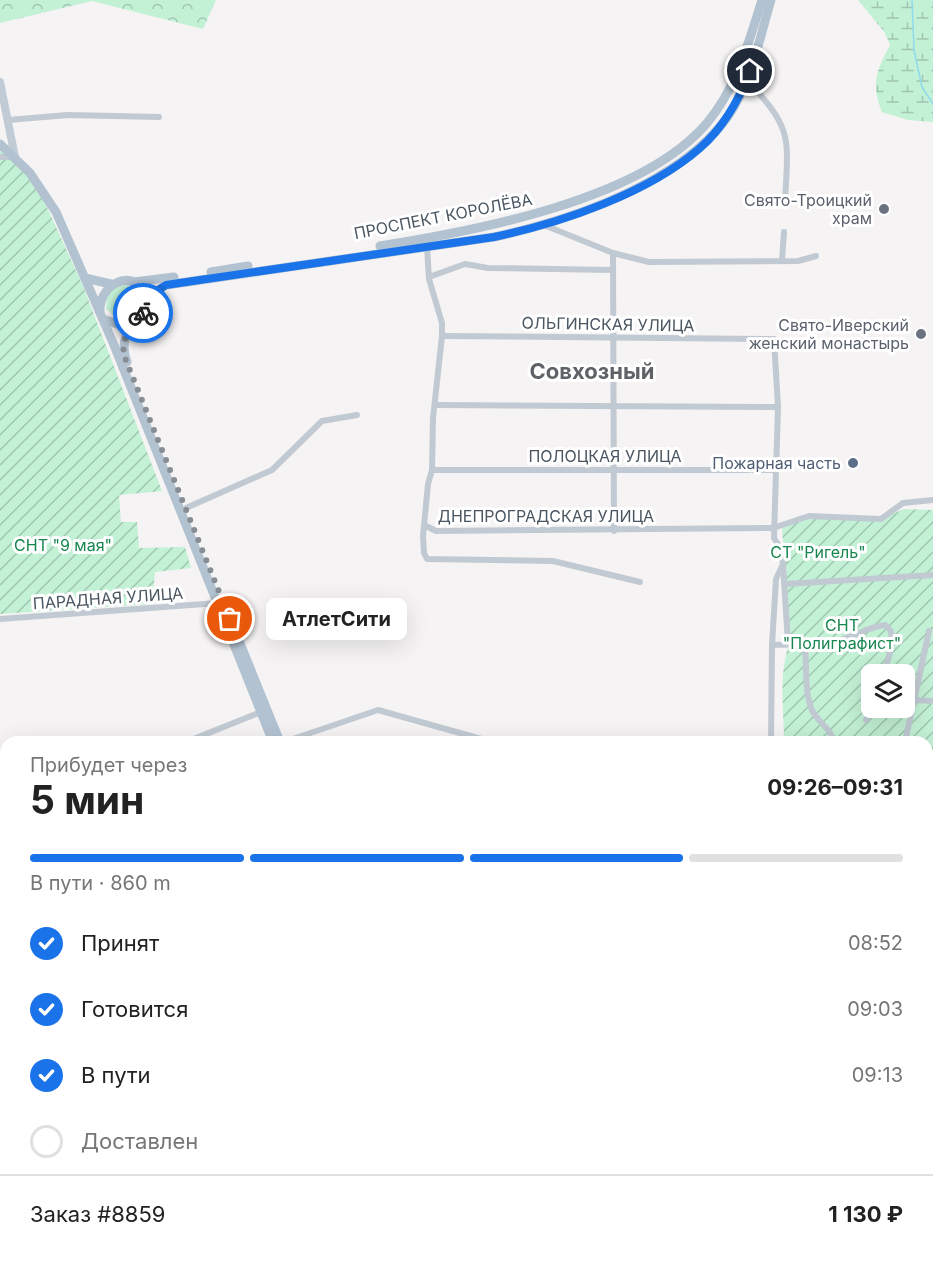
<!DOCTYPE html>
<html lang="ru">
<head>
<meta charset="utf-8">
<style>
  :root { --surface:#fff; --page:#f6f6f6; --text:#222; --muted:#767676; --line:#e0e0e0; --accent:#1a73e8 }
  body { margin:0; font-family:Inter,sans-serif; background:var(--page); color:var(--text); height:100vh; display:flex; flex-direction:column; font-size:22px; white-space:nowrap }
  * { box-sizing:border-box; margin:0 }
  p { font-size:20px; color:var(--muted) }
  .icon { flex:none; width:33px; height:33px; fill:none; stroke:currentColor; stroke-width:2; stroke-linecap:round; stroke-linejoin:round }
  .map { position:relative; flex:1; overflow:hidden }
  .side { position:absolute; left:0px; top:736px; width:933px; height:530px; display:flex; flex-direction:column; background:var(--surface); border-radius:18px 18px 0 0; box-shadow:0 6px 24px #0002 }
  .side>* { flex:none }
  .buttons { position:absolute; left:861px; top:664px; display:grid; gap:12px }
  .buttons a { display:grid; place-items:center; width:54px; height:54px; border-radius:9px; background:var(--surface); box-shadow:0 6px 24px #0002; font-size:30px }
  .pin { position:absolute; display:grid; place-items:center; width:51px; height:51px; color:#fff; margin:-26px; border:3px solid #fff; border-radius:50%; box-shadow:0 2px 6px #0007 }
  .courier { position:absolute; display:grid; place-items:center; width:60px; height:60px; margin:-30px; border:4px solid #1a73e8; border-radius:50%; background:#fff; color:#222; box-shadow:0 2px 8px #0007 }
  .bubble { position:absolute; height:42px; border-radius:9px; background:var(--surface); box-shadow:0 6px 24px #0002; font-size:20px; font-weight:700; line-height:42px; text-align:center }
  .head em { font-style:normal; font-weight:700 }
  .head div { display:flex; flex-direction:column-reverse }
  .head { display:flex; align-items:center; justify-content:space-between; height:102px; padding:0 30px }
  h1 { font-size:39px; font-weight:700; line-height:45px }
  .bar { display:grid; grid-template-columns:repeat(4,1fr); gap:9px 6px; align-content:center; height:72px; padding:0 30px }
  .bar i { height:8px; border-radius:4px; background:var(--line) }
  .bar .current { background:var(--accent) }
  .bar p { grid-column:span 4 }
  .line { display:flex; align-items:center; gap:15px; padding:0 30px; border-top:2px solid var(--line) }
  .line div { flex:1 }
  ol { padding:0 30px; list-style:none }
  li { display:flex; align-items:center; gap:18px; height:66px }
  li p { margin-inline-start:auto }
  li .icon { padding:6px; border-radius:50%; background:var(--accent); color:#fff; stroke-width:4 }
  li:last-child { color:var(--muted) }
  li i { width:33px; height:33px; border:3px solid var(--line); border-radius:50% }
  .map>svg:first-child { display:block }
  .grass { fill:#c3f1d5 }
  .forest { fill:url(#forest-crowns) }
  .wetland { fill:url(#wetland-marsh) }
  .garden { fill:url(#garden-furrows); fill-rule:evenodd }
  .lines { fill:none; stroke-linecap:round; stroke-linejoin:round }
  .stream { stroke:#90daee; stroke-width:1.5 }
  .street { stroke:#c1cad2; stroke-width:6 }
  .secondary { stroke:#c1cbd6; stroke-width:8 }
  .primary { stroke:#b3c2d1; stroke-width:9 }
  .done { stroke:#868d94; stroke-width:6; stroke-dasharray:0 10.8 }
  .route { stroke:#1a73e8; stroke-width:8 }
  .worship-dot { fill:#6b7280; stroke:#fff; stroke-width:2 }
  .service-dot { fill:#5c6f8a; stroke:#fff; stroke-width:2 }
  .labels { text-anchor:middle; dominant-baseline:central; stroke-width:6; stroke-linejoin:round; paint-order:stroke }
  .worship-label { font-size:16px; fill:#5b616d; stroke:#fff; text-anchor:end }
  .street-label { font-size:16px; fill:#4a5661; stroke:#fff }
  .service-label { font-size:16px; fill:#4e5e75; stroke:#fff; text-anchor:end }
  .park-label { font-size:16px; fill:#17864f; stroke:#fff }
  .district-label { font-size:22px; font-weight:bold; fill:#5f6368; stroke:#fff }
</style>
</head>
<body>
<div class="map">
<svg width="933" height="1265" viewBox="0 0 933 1265">
  <defs>
    <pattern id="forest-crowns" width="20" height="18" patternUnits="userSpaceOnUse" patternTransform="scale(1.5)"><rect width="20" height="18" fill="#c3f1d5"/><path d="M2 6a3 3 0 1 1 6 0M12 15a3 3 0 1 1 6 0" fill="none" stroke="#a0c6b0"/></pattern>
    <pattern id="wetland-marsh" width="20" height="14" patternUnits="userSpaceOnUse" patternTransform="scale(1.5)"><rect width="20" height="14" fill="#c3f1d5"/><path d="M1 5h8M5 5V1M11 12h8M15 12V8" fill="none" stroke="#a0c6b0"/></pattern>
    <pattern id="garden-furrows" width="10" height="10" patternUnits="userSpaceOnUse" patternTransform="scale(1.5)"><rect width="10" height="10" fill="#c3f1d5"/><path d="M-1 1l2-2M0 10L10 0M9 11l2-2" fill="none" stroke="#a0c6b0"/></pattern>
  </defs>
  <rect width="100%" height="100%" fill="#f5f3f3"/>
  <!-- grass -->
  <polygon class="grass" points="126,284 140,291 141,305 127,315 114,315 106,309 107,294 119,285"/>
  <!-- forest -->
  <polygon class="forest" points="0,0 216,0 203,29 92,1 0,23"/>
  <!-- wetland -->
  <path class="wetland" d="M 858,0 L 933,0 L 933,122 L 908,120 L 882,112 C 871,84 876,71 890,45 L 885,33 Z"/>
  <!-- garden -->
  <g class="garden">
    <polygon points="0,149 24,171 45,203 83,286 162,491 119,495 121,522 137,522 139,548 185,547 191,568 155,572 152,604 0,614"/>
    <path d="M 904,509 L 933,510 L 933,976 L 927,968 L 927,742 L 784,742 C 784,710 778,673 790,642 L 782,527 L 811,518 L 881,519 ZM 872,675 L 904,675 L 904,708 L 872,708 Z"/>
  </g>
  <g class="lines">
    <!-- stream -->
    <polyline class="stream" points="912,0 914,50 922,87 933,104"/>
    <!-- street -->
    <g class="street">
      <path d="M 747,80 C 794,131 788,136 785,203"/>
      <polyline points="8,120 68,115 159,117"/>
      <polyline points="0,157 14,157"/>
      <polyline points="544,225 613,253 649,262 798,261 816,256"/>
      <polyline points="427,246 429,279 442,323 442,336 433,418 432,470 428,484 423,536 424,553 427,559 553,561 640,582"/>
      <polyline points="613,253 614,531"/>
      <polyline points="782,261 784,232"/>
      <polyline points="429,277 465,264 488,268 613,270"/>
      <polyline points="442,336 774,339 778,407 774,538 781,549 783,564 776,579 772,645 771,742"/>
      <polyline points="436,405 778,407"/>
      <polyline points="432,470 777,470"/>
      <polyline points="186,508 272,470 322,421 357,415"/>
      <polyline points="426,526 436,531 773,528 809,516 881,519 903,503 933,500"/>
      <polyline points="783,565 788,643"/>
      <polyline points="785,584 933,575"/>
      <polyline points="0,619 218,603"/>
      <path d="M 772,645 C 794,643 814,647 837,641 C 854,637 867,627 885,625 L 891,631 L 892,644 L 884,675"/>
      <path d="M 805,646 C 807,666 804,695 813,712 C 819,723 832,730 834,742"/>
      <polyline points="914,700 933,701"/>
      <polyline points="866,720 874,708"/>
      <polyline points="186,742 261,712"/>
      <polyline points="284,742 378,710 492,742"/>
      <polyline points="905,742 929,631"/>
      <polyline points="0,818 6,815"/>
      <polyline points="927,858 933,869"/>
      <polyline points="0,1150 6,1151"/>
      <polyline points="927,1164 933,1164"/>
      <polyline points="735,1260 740,1265"/>
      <polyline points="891,1260 892,1265"/>
      <polyline points="348,1265 349,1260"/>
      <polyline points="495,1265 511,1260"/>
    </g>
    <!-- secondary -->
    <polyline class="secondary" points="0,82 15,157"/>
    <!-- primary -->
    <g class="primary">
      <polyline points="0,144 30,173 56,212 114,345 273,742"/>
      <path d="M 380,246 C 475,231 642,200 707,123 C 737,87 748,44 762,0"/>
      <polyline points="211,272 248,266"/>
      <polyline points="85,278 111,284"/>
      <polyline points="134,282 174,277"/>
      <path d="M 147,304 L 155,292 L 166,285 L 494,237 C 571,220 678,184 726,119 C 751,85 759,40 771,0"/>
      <path d="M 100,311 C 99,286 129,268 145,291 L 145,311 C 130,328 118,338 127,362"/>
      <polyline points="103,319 120,325 133,323"/>
      <polyline points="235,631 280,742"/>
      <polyline points="193,1265 194,1260"/>
      <polyline points="200,1265 202,1260"/>
    </g>
  </g>
  <g class="lines">
    <!-- done -->
    <polyline class="done" points="143,313 126,332 123,353 230,619"/>
    <!-- route -->
    <path class="route" d="M 143,313 L 155,292 L 166,285 L 494,237 C 561,223 649,193 700,148 C 724,127 739,100 750,71"/>
  </g>
  <!-- markers -->
  <g class="worship-dot">
    <circle cx="884" cy="209" r="6"/>
    <circle cx="921" cy="334" r="6"/>
  </g>
  <circle class="service-dot" cx="853" cy="463" r="6"/>
  <g class="labels">
    <!-- worship labels -->
    <g class="worship-label">
      <text x="872" y="200">Свято-Троицкий<tspan x="872" dy="18">храм</tspan></text>
      <text x="909" y="325">Свято-Иверский<tspan x="909" dy="18">женский монастырь</tspan></text>
    </g>
    <!-- street labels -->
    <g class="street-label">
      <text transform="translate(443 216) rotate(-11)">ПРОСПЕКТ КОРОЛЁВА</text>
      <text transform="translate(608 324) rotate(1)">ОЛЬГИНСКАЯ УЛИЦА</text>
      <text x="605" y="456">ПОЛОЦКАЯ УЛИЦА</text>
      <text x="546" y="516">ДНЕПРОГРАДСКАЯ УЛИЦА</text>
      <text transform="translate(108 598) rotate(-4)">ПАРАДНАЯ УЛИЦА</text>
    </g>
    <!-- service labels -->
    <g class="service-label">
      <text x="841" y="463">Пожарная часть</text>
    </g>
    <!-- park labels -->
    <g class="park-label">
      <text x="63" y="545">СНТ "9 мая"</text>
      <text x="818" y="552">СТ "Ригель"</text>
      <text x="842" y="625">СНТ<tspan x="842" dy="18">"Полиграфист"</tspan></text>
    </g>
    <!-- district labels -->
    <g class="district-label">
      <text x="592" y="371">Совхозный</text>
    </g>
  </g>
</svg>
<div class="buttons">
<a><svg class="icon" aria-label="layers" viewBox="0 0 24 24"><path d="M12 4l9 5-9 5-9-5zM3 14l9 5 9-5"/></svg></a>
</div>
<div class="pin" style="left:230px;top:619px;background:#ea580c"><svg class="icon" aria-label="bag" viewBox="0 0 24 24"><path d="M5 8h14l-1 12H6zM9 8a3 3 0 0 1 6 0"/></svg></div>
<div class="pin" style="left:750px;top:71px;background:#1f2937"><svg class="icon" aria-label="home" viewBox="0 0 24 24"><path d="M3 11l9-7 9 7M6 9v11h12V9"/></svg></div>
<div class="courier" style="left:143px;top:313px"><svg class="icon" aria-label="bike" viewBox="0 0 24 24"><circle cx="6" cy="16" r="4"/><circle cx="18" cy="16" r="4"/><path d="M6 16l4-8h5l3 8M10 8l3 8H6M13 5h3"/></svg></div>
<div class="bubble" style="left:266px;top:598px;width:141px">АтлетСити</div>
<section class="side">
<div class="head"><div><h1>5 мин</h1><p>Прибудет через</p></div><em>09:26–09:31</em></div>
<div class="bar"><i class="current"></i><i class="current"></i><i class="current"></i><i></i><p>В пути · 860 m</p></div>
<ol>
<li><svg class="icon" aria-label="check" viewBox="0 0 24 24"><path d="M5 12l5 5 9-10"/></svg>Принят<p>08:52</p></li>
<li><svg class="icon" aria-label="check" viewBox="0 0 24 24"><path d="M5 12l5 5 9-10"/></svg>Готовится<p>09:03</p></li>
<li><svg class="icon" aria-label="check" viewBox="0 0 24 24"><path d="M5 12l5 5 9-10"/></svg>В пути<p>09:13</p></li>
<li><i></i>Доставлен</li>
</ol>
<div class="line" style="height:78px"><div>Заказ #8859</div><b>1 130 ₽</b></div>
</section>
</div>
</body>
</html>
